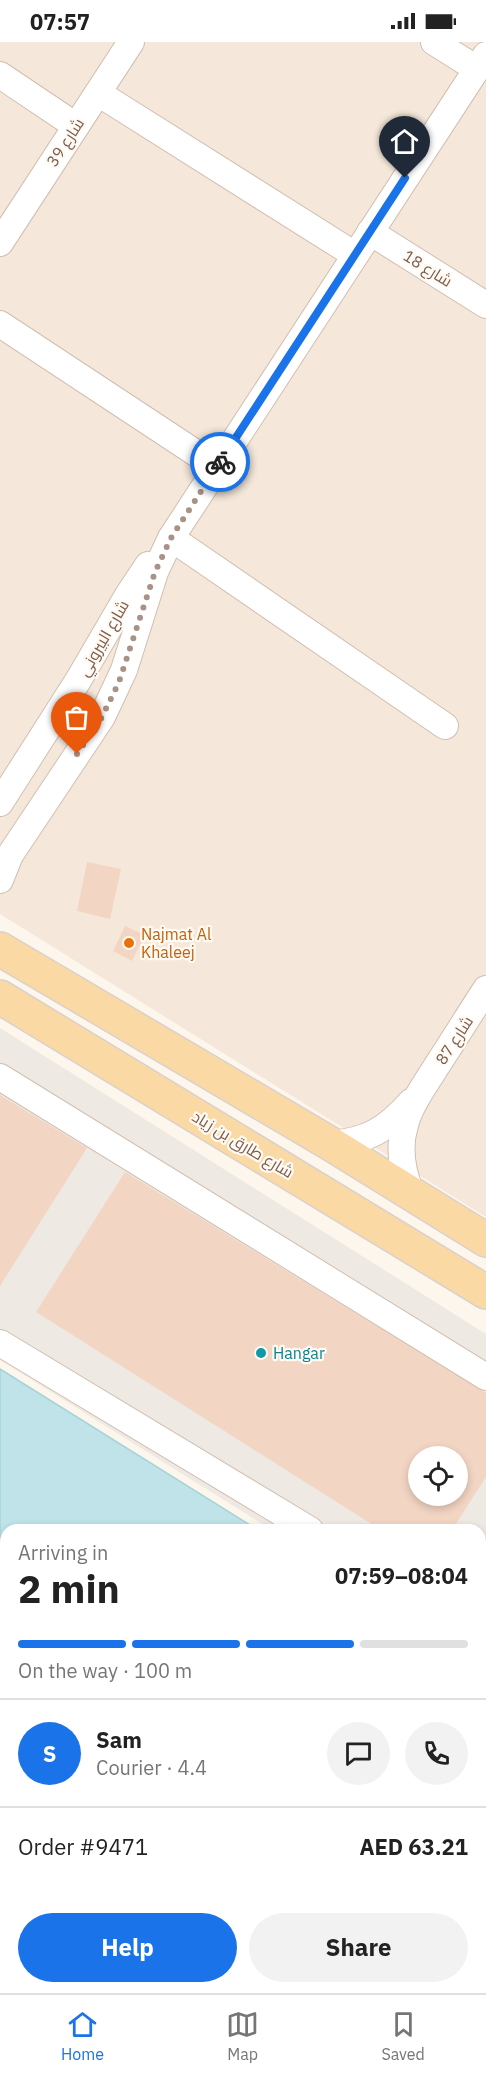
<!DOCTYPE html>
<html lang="en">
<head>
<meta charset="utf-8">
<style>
  :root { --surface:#fff; --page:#f2f2f2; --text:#222; --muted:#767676; --line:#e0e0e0; --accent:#1a73e8 }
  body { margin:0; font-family:"IBM Plex Sans",Cairo,sans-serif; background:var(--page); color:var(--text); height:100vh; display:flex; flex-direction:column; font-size:22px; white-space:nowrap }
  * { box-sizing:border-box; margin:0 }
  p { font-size:20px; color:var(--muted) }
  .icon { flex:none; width:33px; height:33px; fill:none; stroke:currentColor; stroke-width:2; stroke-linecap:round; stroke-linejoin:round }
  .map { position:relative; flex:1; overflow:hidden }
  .side { position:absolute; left:0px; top:1482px; width:486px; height:470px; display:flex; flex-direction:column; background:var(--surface); border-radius:18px 18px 0 0; box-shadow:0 3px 9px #0003 }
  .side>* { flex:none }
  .buttons { position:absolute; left:408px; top:1404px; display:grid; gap:12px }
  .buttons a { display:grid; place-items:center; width:60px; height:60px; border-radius:50%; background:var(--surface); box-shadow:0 3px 9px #0003; font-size:30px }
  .pin { position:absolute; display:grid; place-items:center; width:51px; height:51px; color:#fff; margin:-62px -26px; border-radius:50% 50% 50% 0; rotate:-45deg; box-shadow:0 0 6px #0007 }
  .pin .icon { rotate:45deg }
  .courier { position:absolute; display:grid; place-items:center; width:60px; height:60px; margin:-30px; border:4px solid #1a73e8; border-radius:50%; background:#fff; color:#222; box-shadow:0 2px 8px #0007 }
  .headline em { font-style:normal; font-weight:800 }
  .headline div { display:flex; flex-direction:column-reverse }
  .headline { display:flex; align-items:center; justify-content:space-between; height:102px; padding:0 18px }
  h1 { font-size:39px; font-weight:800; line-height:45px }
  .bar { display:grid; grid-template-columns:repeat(4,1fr); gap:9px 6px; align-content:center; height:72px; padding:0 18px }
  .bar i { height:8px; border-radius:4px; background:var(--line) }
  .bar .active { background:var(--accent) }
  .bar p { grid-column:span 4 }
  .line { display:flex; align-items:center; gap:15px; padding:0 18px; border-top:2px solid var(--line) }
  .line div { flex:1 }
  .round { display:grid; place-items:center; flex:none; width:63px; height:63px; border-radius:32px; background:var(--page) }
  .button { display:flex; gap:12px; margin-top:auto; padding:12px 18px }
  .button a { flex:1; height:69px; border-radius:36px; background:var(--accent); color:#fff; font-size:24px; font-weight:800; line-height:69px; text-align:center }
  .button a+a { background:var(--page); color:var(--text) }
  .status { display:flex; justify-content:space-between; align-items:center; height:42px; padding:0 30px; background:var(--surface); direction:ltr }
  .status svg { height:16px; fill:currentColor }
  .menu { display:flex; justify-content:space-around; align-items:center; height:84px; border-top:2px solid var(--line); background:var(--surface); font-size:16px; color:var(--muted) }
  .menu a { display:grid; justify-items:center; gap:3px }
  .menu .active { color:var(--accent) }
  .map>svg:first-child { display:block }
  .residential { fill:#f5e8da }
  .industrial { fill:#efe9e4; fill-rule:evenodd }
  .water { fill:#bfe3e8; stroke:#a5d3da; stroke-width:1.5 }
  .building { fill:#f3d5c3; fill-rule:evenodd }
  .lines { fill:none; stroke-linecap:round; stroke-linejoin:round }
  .minor-casing { stroke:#d1beb0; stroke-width:28 }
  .major-casing { stroke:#dad1cd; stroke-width:36 }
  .minor { stroke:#fff; stroke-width:26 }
  .major { stroke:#fbd9a5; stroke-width:33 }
  .done { stroke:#a89285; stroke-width:6; stroke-dasharray:0 10.8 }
  .route { stroke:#1a73e8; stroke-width:8 }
  .food-dot { fill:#e8710a; stroke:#fffaf3; stroke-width:2 }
  .culture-dot { fill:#0f9aa8; stroke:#fffaf3; stroke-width:2 }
  .labels { text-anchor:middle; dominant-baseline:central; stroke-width:4.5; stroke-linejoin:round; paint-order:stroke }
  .street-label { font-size:16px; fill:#7a5c4d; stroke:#fffaf3 }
  .food-label { font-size:16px; fill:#c56008; stroke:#fffaf3; text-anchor:start }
  .culture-label { font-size:16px; fill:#0d838f; stroke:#fffaf3; text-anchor:start }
</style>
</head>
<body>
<div class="status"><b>07:57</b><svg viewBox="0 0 49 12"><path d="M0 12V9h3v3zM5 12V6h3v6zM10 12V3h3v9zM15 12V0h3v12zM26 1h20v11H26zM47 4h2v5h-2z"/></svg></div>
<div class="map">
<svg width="486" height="1951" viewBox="0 0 486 1951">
  <rect width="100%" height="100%" fill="#fdf6ec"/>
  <!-- residential -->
  <polygon class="residential" points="0,0 486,0 486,1175 0,872"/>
  <!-- industrial -->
  <path class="industrial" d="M 0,986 L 486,1292 L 486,1951 L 174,1951 L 177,1946 L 480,1946 L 480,1488 L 272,1488 L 0,1318 ZM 418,1414 L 458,1414 L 458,1454 L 418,1454 Z"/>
  <!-- water -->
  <polygon class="water" points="0,1327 258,1488 6,1488 6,1946 168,1946 164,1951 0,1951"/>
  <!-- building -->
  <g class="building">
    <polygon points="87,820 121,827 110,877 77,869"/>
    <polygon points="125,884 145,893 132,919 113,909"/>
    <polygon points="0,1053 87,1106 0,1244"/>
    <path d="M 125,1130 L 486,1351 L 486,1435 L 452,1488 L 381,1488 L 36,1270 ZM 418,1414 L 458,1414 L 458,1454 L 418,1454 Z"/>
  </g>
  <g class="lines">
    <defs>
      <g id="minor">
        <polyline points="434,0 477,27"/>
        <polyline points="0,33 76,84"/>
        <polyline points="98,51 355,213"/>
        <polyline points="370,190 486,263"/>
        <polyline points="0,201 131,0"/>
        <polyline points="0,282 217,425"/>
        <polyline points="171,496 445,684"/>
        <polyline points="0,761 79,637 128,553 148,523"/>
        <polyline points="0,838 10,813 102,675 124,628 155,530 171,496 486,13"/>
        <polyline points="0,1035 486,1335"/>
        <path d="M 331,1102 C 368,1099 387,1087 411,1060"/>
        <path d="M 411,1151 C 402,1129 398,1106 405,1083 C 410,1063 425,1043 436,1025 C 453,999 469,973 486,947"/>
        <polyline points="0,1301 310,1488"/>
        <polyline points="480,1532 486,1523"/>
        <polyline points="480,1833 486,1837"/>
        <polyline points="227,1951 230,1946"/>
      </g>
      <g id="major">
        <polyline points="0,907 331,1102 486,1198"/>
        <polyline points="0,955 486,1250"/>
      </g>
    </defs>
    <!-- minor casing -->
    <use href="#minor" class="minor-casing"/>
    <!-- major casing -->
    <use href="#major" class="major-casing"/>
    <!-- minor -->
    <use href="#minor" class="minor"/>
    <!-- major -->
    <use href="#major" class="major"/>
  </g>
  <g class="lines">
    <!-- done -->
    <polyline class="done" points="77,712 102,675 119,640 155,530 171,496 220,420"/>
    <!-- route -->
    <polyline class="route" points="220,420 405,136"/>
  </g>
  <!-- markers -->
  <circle class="food-dot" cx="129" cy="901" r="6"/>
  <circle class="culture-dot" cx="261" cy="1311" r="6"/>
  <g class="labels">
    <!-- street labels -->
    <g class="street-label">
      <text transform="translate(65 100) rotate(-57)">شارع 39</text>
      <text transform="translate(428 226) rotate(32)">شارع 18</text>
      <text transform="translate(103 596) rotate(-60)">شارع البيروني</text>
      <text transform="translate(454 998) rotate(-57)">شارع 87</text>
      <text transform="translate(243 1102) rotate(31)">شارع طارق بن زياد</text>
    </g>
    <!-- food labels -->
    <g class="food-label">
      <text x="141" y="892">Najmat Al<tspan x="141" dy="18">Khaleej</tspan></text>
    </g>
    <!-- culture labels -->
    <g class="culture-label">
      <text x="273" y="1311">Hangar</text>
    </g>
  </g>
</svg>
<div class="buttons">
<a><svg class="icon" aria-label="locate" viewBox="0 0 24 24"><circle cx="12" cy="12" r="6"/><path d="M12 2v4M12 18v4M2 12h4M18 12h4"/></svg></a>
</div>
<div class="pin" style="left:77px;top:712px;background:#ea580c"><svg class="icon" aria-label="bag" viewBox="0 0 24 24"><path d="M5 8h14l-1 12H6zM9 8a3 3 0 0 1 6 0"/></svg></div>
<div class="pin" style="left:405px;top:136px;background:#1f2937"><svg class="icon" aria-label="home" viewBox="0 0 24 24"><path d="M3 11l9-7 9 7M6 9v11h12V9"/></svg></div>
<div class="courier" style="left:220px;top:420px"><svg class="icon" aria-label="bike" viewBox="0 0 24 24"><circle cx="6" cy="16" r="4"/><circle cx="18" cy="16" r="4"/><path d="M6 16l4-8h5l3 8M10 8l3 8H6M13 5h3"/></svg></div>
<section class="side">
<div class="headline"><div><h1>2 min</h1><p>Arriving in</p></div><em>07:59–08:04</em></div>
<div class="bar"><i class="active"></i><i class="active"></i><i class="active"></i><i></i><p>On the way · 100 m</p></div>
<div class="line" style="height:108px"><b class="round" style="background:var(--accent);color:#fff">S</b><div><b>Sam</b><p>Courier · 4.4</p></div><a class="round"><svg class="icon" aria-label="chat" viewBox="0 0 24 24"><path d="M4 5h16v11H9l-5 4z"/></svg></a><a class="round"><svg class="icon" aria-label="phone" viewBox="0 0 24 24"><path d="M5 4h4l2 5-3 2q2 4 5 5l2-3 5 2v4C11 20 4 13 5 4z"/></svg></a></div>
<div class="line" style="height:78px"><div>Order #9471</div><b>AED 63.21</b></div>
<div class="button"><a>Help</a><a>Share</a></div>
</section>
</div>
<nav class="menu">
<a class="active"><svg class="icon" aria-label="home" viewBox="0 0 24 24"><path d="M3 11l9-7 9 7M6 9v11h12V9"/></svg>Home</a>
<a><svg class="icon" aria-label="map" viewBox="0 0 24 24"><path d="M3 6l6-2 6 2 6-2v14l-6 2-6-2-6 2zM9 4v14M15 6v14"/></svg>Map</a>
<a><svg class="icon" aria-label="saved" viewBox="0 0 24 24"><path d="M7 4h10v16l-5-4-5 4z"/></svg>Saved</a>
</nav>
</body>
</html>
